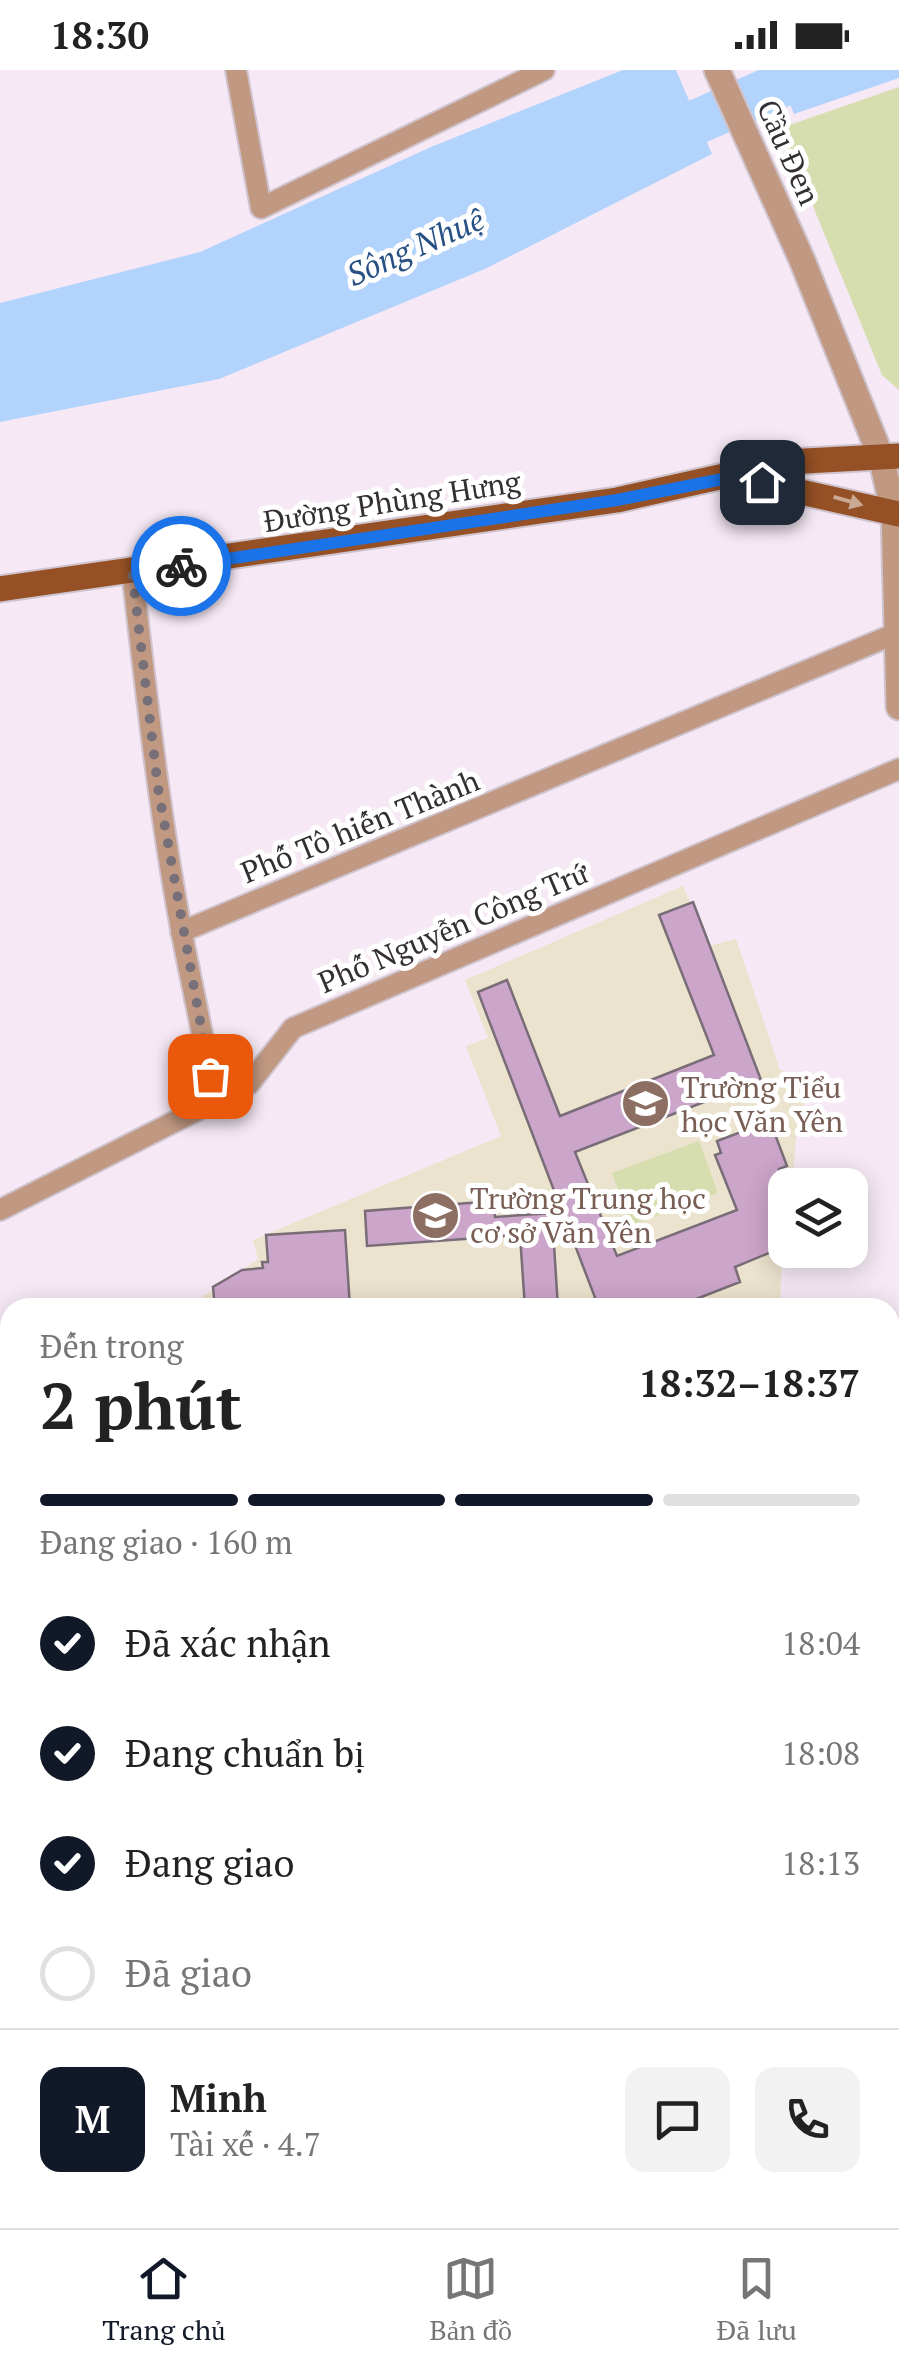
<!DOCTYPE html>
<html lang="vi">
<head>
<meta charset="utf-8">
<style>
  :root { --surface:#fff; --page:#f2f2f2; --text:#222; --muted:#767676; --line:#e0e0e0; --accent:#111827 }
  body { margin:0; font-family:"PT Serif",serif; background:var(--page); color:var(--text); height:100vh; display:flex; flex-direction:column; font-size:38px; white-space:nowrap }
  * { box-sizing:border-box; margin:0 }
  p { font-size:32px; color:var(--muted) }
  .icon { flex:none; width:55px; height:55px; fill:none; stroke:currentColor; stroke-width:2; stroke-linecap:round; stroke-linejoin:round }
  .map { position:relative; flex:1; overflow:hidden }
  .sheet { position:absolute; left:0px; top:1228px; width:900px; height:932px; display:flex; flex-direction:column; background:var(--surface); border-radius:30px 30px 0 0; box-shadow:0 5px 25px #0003 }
  .sheet>* { flex:none }
  .tools { position:absolute; left:768px; top:1098px; display:grid; gap:20px }
  .tools a { display:grid; place-items:center; width:100px; height:100px; border-radius:20px; background:var(--surface); box-shadow:0 5px 25px #0003; font-size:50px }
  .pin { position:absolute; display:grid; place-items:center; width:85px; height:85px; color:#fff; margin:-42px; border-radius:20px; box-shadow:0 5px 15px #0006 }
  .courier { position:absolute; display:grid; place-items:center; width:100px; height:100px; margin:-50px; border:8px solid #1a73e8; border-radius:50%; background:#fff; color:#222; box-shadow:0 2px 12px #0007 }
  .head em { font-style:normal; font-weight:700 }
  .head div { display:flex; flex-direction:column-reverse }
  .head { display:flex; align-items:center; justify-content:space-between; height:170px; padding:0 40px }
  h1 { font-size:65px; font-weight:700; line-height:75px }
  .bar { display:grid; grid-template-columns:repeat(4,1fr); gap:15px 10px; align-content:center; height:120px; padding:0 40px }
  .bar i { height:12px; border-radius:8px; background:var(--line) }
  .bar .on { background:var(--accent) }
  .bar p { grid-column:span 4 }
  .line { display:flex; align-items:center; gap:25px; padding:0 40px; border-top:2px solid var(--line) }
  .line div { flex:1 }
  .round { display:grid; place-items:center; flex:none; width:105px; height:105px; border-radius:20px; background:var(--page) }
  ol { padding:0 40px; list-style:none }
  li { display:flex; align-items:center; gap:30px; height:110px }
  li p { margin-inline-start:auto }
  li .icon { padding:10px; border-radius:50%; background:var(--accent); color:#fff; stroke-width:4 }
  li:last-child { color:var(--muted) }
  li i { width:55px; height:55px; border:5px solid var(--line); border-radius:50% }
  .status { display:flex; justify-content:space-between; align-items:center; height:70px; padding:0 50px; background:var(--surface); direction:ltr }
  .status svg { height:28px; fill:currentColor }
  .menu { display:flex; justify-content:space-around; align-items:center; height:140px; border-top:2px solid var(--line); background:var(--surface); font-size:28px; color:var(--muted) }
  .menu a { display:grid; justify-items:center; gap:5px }
  .menu .on { color:var(--accent) }
  .map>svg:first-child { display:block }
  .education { fill:#ece3ce }
  .green { fill:#d6ddae }
  .water { fill:#b2d3fc }
  .lines { fill:none; stroke-linecap:round; stroke-linejoin:round }
  .river { stroke:#b2d3fc; stroke-width:45 }
  .building { fill:#cca5ca; stroke:#796d78; stroke-width:2.5 }
  .minor-casing { stroke:#cfc4ce; stroke-width:24 }
  .tertiary-casing { stroke:#cfc4ce; stroke-width:29 }
  .primary-casing { stroke:#cfc4ce; stroke-width:29 }
  .minor { stroke:#c19983; stroke-width:20 }
  .tertiary { stroke:#c19983; stroke-width:25 }
  .primary { stroke:#955025; stroke-width:25 }
  .oneway { fill:#caa892 }
  .done { stroke:#787078; stroke-width:10; stroke-dasharray:0 18 }
  .route { stroke:#1a73e8; stroke-width:12 }
  .labels { text-anchor:middle; dominant-baseline:central; stroke-width:10; stroke-linejoin:round; paint-order:stroke }
  .street-label { font-size:30px; fill:#342f34; stroke:#fff }
  .education-label { font-size:30px; fill:#785e54; stroke:#fff; text-anchor:start }
  .water-label { font-size:32px; font-style:italic; fill:#275184; stroke:#fff }
</style>
</head>
<body>
<div class="status"><b>18:30</b><svg viewBox="0 0 49 12"><path d="M0 12V9h3v3zM5 12V6h3v6zM10 12V3h3v9zM15 12V0h3v12zM26 1h20v11H26zM47 4h2v5h-2z"/></svg></div>
<div class="map">
<svg width="899" height="2158" viewBox="0 0 899 2158">
  <rect width="100%" height="100%" fill="#f6e9f5"/>
  <!-- education -->
  <g class="education">
    <polygon points="683,816 709,876 736,869 780,1000 811,1009 797,1059 792,1115 785,1115 780,1237 186,1238 258,1189 253,1170 501,1066 466,976 488,968 465,910"/>
    <polygon points="890,2064 899,2064 899,2158 800,2158 800,2150 890,2150"/>
  </g>
  <!-- green -->
  <g class="green">
    <polygon points="899,17 899,320 882,305 781,58"/>
    <polygon points="699,1071 718,1123 631,1155 612,1103"/>
    <polygon points="899,1812 899,2055 890,2055 890,1813"/>
  </g>
  <!-- water -->
  <g class="water">
    <polygon points="623,0 676,0 712,84 487,198 219,309 0,352 0,233 200,182 431,77"/>
    <polygon points="776,0 899,0 899,8 794,44"/>
  </g>
  <g class="lines">
    <!-- river -->
    <polyline class="river" points="644,75 815,0"/>
  </g>
  <!-- building -->
  <g class="building">
    <polygon points="693,832 761,1010 575,1082 617,1186 737,1140 715,1085 721,1083 717,1071 757,1056 761,1064 773,1059 787,1096 779,1099 785,1132 776,1135 785,1164 777,1167 781,1178 735,1197 740,1212 673,1238 599,1238 478,922 507,910 560,1046 714,985 659,845"/>
    <polygon points="494,1131 495,1147 552,1143 558,1238 525,1238 520,1165 367,1176 365,1141"/>
    <polygon points="345,1160 350,1238 316,1238 316,1232 215,1238 213,1217 242,1200 263,1198 262,1192 268,1192 266,1165"/>
  </g>
  <g class="lines">
    <defs>
      <g id="minor">
        <polyline points="236,0 261,138 544,0"/>
        <path d="M 132,501 C 146,621 159,741 181,859 C 192,918 206,974 214,1033"/>
        <polyline points="181,862 897,563"/>
        <polyline points="0,1140 249,1014 293,958 899,699"/>
        <polyline points="0,1278 10,1287"/>
        <polyline points="0,1577 10,1559"/>
        <polyline points="890,1811 899,1810"/>
        <polyline points="0,1949 10,1948"/>
        <polyline points="33,2150 34,2158"/>
        <polyline points="542,2158 628,2150"/>
        <polyline points="780,2158 780,2150"/>
      </g>
      <polyline id="tertiary" points="717,0 802,190 881,387 894,443 899,637"/>
      <g id="primary">
        <polyline points="743,409 899,444"/>
        <polyline points="0,519 617,430 786,392 899,386"/>
      </g>
    </defs>
    <!-- minor casing -->
    <use href="#minor" class="minor-casing"/>
    <!-- tertiary casing -->
    <use href="#tertiary" class="tertiary-casing"/>
    <!-- primary casing -->
    <use href="#primary" class="primary-casing"/>
    <!-- minor -->
    <use href="#minor" class="minor"/>
    <!-- tertiary -->
    <use href="#tertiary" class="tertiary"/>
    <!-- primary -->
    <use href="#primary" class="primary"/>
  </g>
  <!-- one-way arrows -->
  <defs><path id="oneway-solid" d="M-6-.8H1V-3.2L6.5 0L1 3.2V.8H-6Z" transform="scale(2.5)"/></defs>
  <use class="oneway" href="#oneway-solid" transform="translate(848 431) rotate(16)"/>
  <g class="lines">
    <!-- done -->
    <polyline class="done" points="181,496 132,501 158,718 210,1006"/>
    <!-- route -->
    <polyline class="route" points="181,496 617,430 733,407 762,412"/>
  </g>
  <!-- icons -->
  <defs>
    <symbol id="school-disc" viewBox="-11 -11 22 22"><circle r="9.5" fill="#8d6e63" stroke="#fff"/><path d="M0-5L7-2L0 1L-7-2ZM-4 1L0 2.5L4 1V4Q0 6-4 4Z" fill="#fff"/></symbol>
  </defs>
  <g fill-rule="evenodd">
    <use href="#school-disc" x="618" y="1006" width="55" height="55"/>
    <use href="#school-disc" x="408" y="1118" width="55" height="55"/>
  </g>
  <g class="labels">
    <!-- street labels -->
    <g class="street-label">
      <text transform="translate(789 82) rotate(66)">Cầu Đen</text>
      <text transform="translate(392 431) rotate(-9)">Đường Phùng Hưng</text>
      <text transform="translate(360 756) rotate(-22)">Phố Tô hiến Thành</text>
      <text transform="translate(453 857) rotate(-23)">Phố Nguyễn Công Trứ</text>
    </g>
    <!-- education labels -->
    <g class="education-label">
      <text x="681" y="1017">Trường Tiểu<tspan x="681" dy="34">học Văn Yên</tspan></text>
      <text x="470" y="1128">Trường Trung học<tspan x="470" dy="34">cơ sở Văn Yên</tspan></text>
    </g>
    <!-- water labels -->
    <g class="water-label">
      <text transform="translate(415 176) rotate(-24)">Sông Nhuệ</text>
    </g>
  </g>
</svg>
<div class="tools">
<a><svg class="icon" aria-label="layers" viewBox="0 0 24 24"><path d="M12 4l9 5-9 5-9-5zM3 14l9 5 9-5"/></svg></a>
</div>
<div class="pin" style="left:210px;top:1006px;background:#ea580c"><svg class="icon" aria-label="bag" viewBox="0 0 24 24"><path d="M5 8h14l-1 12H6zM9 8a3 3 0 0 1 6 0"/></svg></div>
<div class="pin" style="left:762px;top:412px;background:#1f2937"><svg class="icon" aria-label="home" viewBox="0 0 24 24"><path d="M3 11l9-7 9 7M6 9v11h12V9"/></svg></div>
<div class="courier" style="left:181px;top:496px"><svg class="icon" aria-label="bike" viewBox="0 0 24 24"><circle cx="6" cy="16" r="4"/><circle cx="18" cy="16" r="4"/><path d="M6 16l4-8h5l3 8M10 8l3 8H6M13 5h3"/></svg></div>
<section class="sheet">
<div class="head"><div><h1>2 phút</h1><p>Đến trong</p></div><em>18:32–18:37</em></div>
<div class="bar"><i class="on"></i><i class="on"></i><i class="on"></i><i></i><p>Đang giao · 160 m</p></div>
<ol>
<li><svg class="icon" aria-label="check" viewBox="0 0 24 24"><path d="M5 12l5 5 9-10"/></svg>Đã xác nhận<p>18:04</p></li>
<li><svg class="icon" aria-label="check" viewBox="0 0 24 24"><path d="M5 12l5 5 9-10"/></svg>Đang chuẩn bị<p>18:08</p></li>
<li><svg class="icon" aria-label="check" viewBox="0 0 24 24"><path d="M5 12l5 5 9-10"/></svg>Đang giao<p>18:13</p></li>
<li><i></i>Đã giao</li>
</ol>
<div class="line" style="height:180px"><b class="round" style="background:var(--accent);color:#fff">M</b><div><b>Minh</b><p>Tài xế · 4.7</p></div><a class="round"><svg class="icon" aria-label="chat" viewBox="0 0 24 24"><path d="M4 5h16v11H9l-5 4z"/></svg></a><a class="round"><svg class="icon" aria-label="phone" viewBox="0 0 24 24"><path d="M5 4h4l2 5-3 2q2 4 5 5l2-3 5 2v4C11 20 4 13 5 4z"/></svg></a></div>
</section>
</div>
<nav class="menu">
<a class="on"><svg class="icon" aria-label="home" viewBox="0 0 24 24"><path d="M3 11l9-7 9 7M6 9v11h12V9"/></svg>Trang chủ</a>
<a><svg class="icon" aria-label="map" viewBox="0 0 24 24"><path d="M3 6l6-2 6 2 6-2v14l-6 2-6-2-6 2zM9 4v14M15 6v14"/></svg>Bản đồ</a>
<a><svg class="icon" aria-label="saved" viewBox="0 0 24 24"><path d="M7 4h10v16l-5-4-5 4z"/></svg>Đã lưu</a>
</nav>
</body>
</html>
